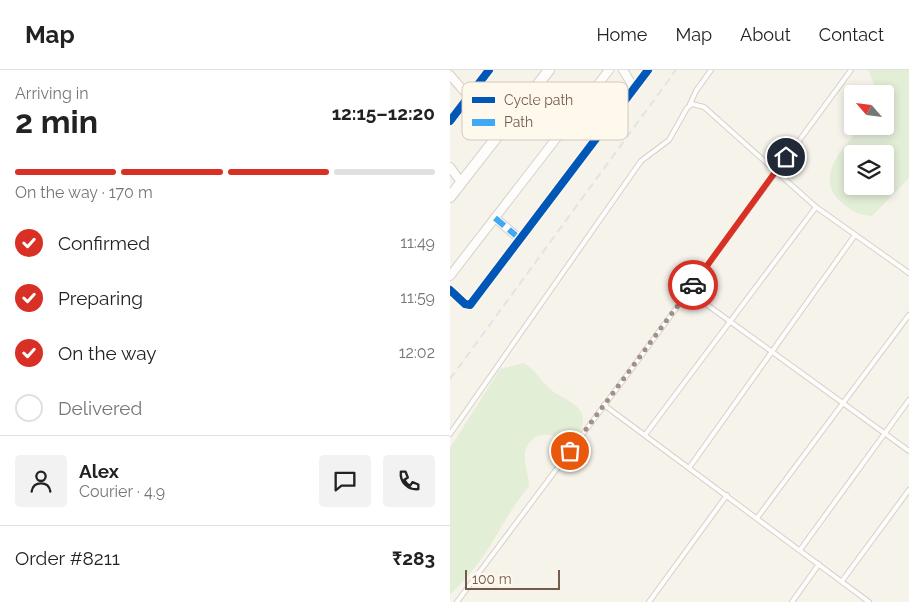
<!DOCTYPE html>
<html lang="en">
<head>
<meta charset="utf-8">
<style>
  :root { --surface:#fff; --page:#f2f2f2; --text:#222; --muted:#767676; --line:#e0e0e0; --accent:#d93025 }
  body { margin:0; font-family:Raleway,sans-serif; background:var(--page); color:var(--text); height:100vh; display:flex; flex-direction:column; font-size:19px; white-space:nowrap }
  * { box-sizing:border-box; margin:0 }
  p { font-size:16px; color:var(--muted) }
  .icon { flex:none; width:28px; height:28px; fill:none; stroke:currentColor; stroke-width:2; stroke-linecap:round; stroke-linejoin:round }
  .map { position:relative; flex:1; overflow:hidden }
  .side { display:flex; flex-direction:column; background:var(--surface); width:450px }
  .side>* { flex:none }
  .needle { width:32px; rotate:298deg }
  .fabs { position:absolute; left:394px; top:15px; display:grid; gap:10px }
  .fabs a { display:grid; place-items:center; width:50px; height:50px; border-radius:5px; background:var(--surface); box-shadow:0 2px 8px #0003; font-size:25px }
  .scale { position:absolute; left:15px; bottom:12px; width:95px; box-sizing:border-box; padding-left:5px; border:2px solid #745b4c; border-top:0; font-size:14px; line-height:18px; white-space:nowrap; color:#745b4c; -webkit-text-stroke:4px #fef8ed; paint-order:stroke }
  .pin { position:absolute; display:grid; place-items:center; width:42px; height:42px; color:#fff; margin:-21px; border:2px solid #fff; border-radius:50%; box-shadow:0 1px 5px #0007 }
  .courier { position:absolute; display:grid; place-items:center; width:50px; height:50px; margin:-25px; border:4px solid #d93025; border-radius:50%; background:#fff; color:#222; box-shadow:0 1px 6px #0007 }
  .summary em { font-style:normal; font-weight:700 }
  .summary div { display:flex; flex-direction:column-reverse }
  .summary { display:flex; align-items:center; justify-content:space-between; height:85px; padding:0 15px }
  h1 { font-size:32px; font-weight:700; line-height:38px }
  .bar { display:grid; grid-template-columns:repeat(4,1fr); gap:8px 5px; align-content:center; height:60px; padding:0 15px }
  .bar i { height:6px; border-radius:4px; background:var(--line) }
  .bar .current { background:var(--accent) }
  .bar p { grid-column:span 4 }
  .line { display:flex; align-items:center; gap:12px; padding:0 15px; border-top:1px solid var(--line) }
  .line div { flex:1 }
  .round { display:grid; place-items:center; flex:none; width:52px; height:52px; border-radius:5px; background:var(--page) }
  ol { padding:0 15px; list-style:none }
  li { display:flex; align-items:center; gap:15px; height:55px }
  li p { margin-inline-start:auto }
  li .icon { padding:5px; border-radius:50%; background:var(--accent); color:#fff; stroke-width:4 }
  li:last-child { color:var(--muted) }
  li i { width:28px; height:28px; border:2px solid var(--line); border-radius:50% }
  header { display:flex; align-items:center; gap:30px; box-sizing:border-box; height:70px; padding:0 25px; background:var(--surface); border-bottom:1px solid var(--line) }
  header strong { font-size:24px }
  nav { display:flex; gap:28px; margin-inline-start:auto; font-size:18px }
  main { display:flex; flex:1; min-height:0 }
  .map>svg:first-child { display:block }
  .green { fill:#e3eed7; fill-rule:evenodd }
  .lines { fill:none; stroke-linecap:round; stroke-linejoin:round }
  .service-casing { stroke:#d6d0ca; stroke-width:6 }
  .minor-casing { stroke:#d6d0ca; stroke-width:10 }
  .secondary-casing { stroke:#d6cfc8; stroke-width:12 }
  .service { stroke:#fefdfc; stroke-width:4 }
  .minor { stroke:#fefdfc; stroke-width:8 }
  .secondary { stroke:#fefdfc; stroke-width:10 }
  .rail { stroke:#e5e2e5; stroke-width:2; stroke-dasharray:8 5; stroke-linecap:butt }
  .quiet { stroke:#3fa9f5; stroke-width:6; stroke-dasharray:12 6; stroke-linecap:butt }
  .cycleway-casing { stroke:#fef8ed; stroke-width:11 }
  .cycleway { stroke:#0057b8; stroke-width:8 }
  .done { stroke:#a29084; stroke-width:5; stroke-dasharray:0 9 }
  .route { stroke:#d93025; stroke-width:6 }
  .key { fill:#fef8ed; stroke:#d5c9bd; stroke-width:1 }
  .key-label { font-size:14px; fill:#745b4c }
</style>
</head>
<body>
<header>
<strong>Map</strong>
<nav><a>Home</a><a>Map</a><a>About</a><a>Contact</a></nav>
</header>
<main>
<section class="side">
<div class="summary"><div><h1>2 min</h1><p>Arriving in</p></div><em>12:15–12:20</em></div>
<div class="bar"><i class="current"></i><i class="current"></i><i class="current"></i><i></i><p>On the way · 170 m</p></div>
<ol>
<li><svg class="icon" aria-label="check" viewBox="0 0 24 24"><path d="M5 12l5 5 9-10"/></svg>Confirmed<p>11:49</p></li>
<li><svg class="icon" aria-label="check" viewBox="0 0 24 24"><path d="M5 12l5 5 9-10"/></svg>Preparing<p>11:59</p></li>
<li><svg class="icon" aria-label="check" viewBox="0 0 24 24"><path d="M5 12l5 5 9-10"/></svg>On the way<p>12:02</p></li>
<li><i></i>Delivered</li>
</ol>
<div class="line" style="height:90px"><a class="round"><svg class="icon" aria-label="person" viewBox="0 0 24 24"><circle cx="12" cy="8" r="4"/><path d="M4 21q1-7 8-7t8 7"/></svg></a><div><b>Alex</b><p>Courier · 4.9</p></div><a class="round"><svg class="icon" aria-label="chat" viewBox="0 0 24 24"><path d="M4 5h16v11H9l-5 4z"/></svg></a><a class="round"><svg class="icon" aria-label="phone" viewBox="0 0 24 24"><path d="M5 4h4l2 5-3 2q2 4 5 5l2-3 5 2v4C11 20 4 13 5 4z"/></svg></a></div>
<div class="line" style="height:65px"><div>Order #8211</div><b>₹283</b></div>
</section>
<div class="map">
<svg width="459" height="532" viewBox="0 0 459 532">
  <rect width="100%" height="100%" fill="#f6f3eb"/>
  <!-- green -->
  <g class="green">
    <path d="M 418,0 L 459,0 L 459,108 L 422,146 C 409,145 401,141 391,132 C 363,107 394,76 413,56 L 435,56 L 435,24 L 428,24 ZM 402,84 L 435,84 L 435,116 L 402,116 Z"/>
    <path d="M 73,293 C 87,300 89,310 100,319 C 113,330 141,336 131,359 C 128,364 124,367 119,368 C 107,370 95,358 82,370 C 68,383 79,401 79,417 C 62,436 52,457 38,479 C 27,496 14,511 0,525 L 0,378 L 50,299 Z"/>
  </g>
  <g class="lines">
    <defs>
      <g id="service">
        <polyline points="240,34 246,21 261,0"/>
        <polyline points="238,221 459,381"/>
        <polyline points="154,335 419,532"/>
        <polyline points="0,364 191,91 219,70 237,38 242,34 254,37 366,137 459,203"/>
        <polyline points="195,365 366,137"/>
        <polyline points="239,398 405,165"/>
        <polyline points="307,448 459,245"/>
        <polyline points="350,480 459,330"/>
        <polyline points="392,511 459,420"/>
        <polyline points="7,532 180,301 401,0"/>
        <polyline points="199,532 277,425"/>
        <polyline points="342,532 369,494"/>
      </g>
      <g id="minor">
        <polyline points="173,0 184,18"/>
        <polyline points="0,5 19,27"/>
        <polyline points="0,51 39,0"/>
        <polyline points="0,97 11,112"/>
        <polyline points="45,148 70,169"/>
        <polyline points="0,206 159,0"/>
        <polyline points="0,220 15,234 20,235 198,0"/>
      </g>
      <polyline id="secondary" points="0,127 99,0"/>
    </defs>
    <!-- service casing -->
    <use href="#service" class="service-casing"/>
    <!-- minor casing -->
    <use href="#minor" class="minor-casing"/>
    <!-- secondary casing -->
    <use href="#secondary" class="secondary-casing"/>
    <!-- service -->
    <use href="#service" class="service"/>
    <!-- minor -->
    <use href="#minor" class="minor"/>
    <!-- secondary -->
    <use href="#secondary" class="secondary"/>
    <!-- rail -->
    <polyline class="rail" points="0,309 226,0"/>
    <!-- quiet -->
    <polyline class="quiet" points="45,148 70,169"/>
    <defs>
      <g id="cycleway">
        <polyline points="0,51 39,0"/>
        <polyline points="0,220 15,234 20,235 198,0"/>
      </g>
    </defs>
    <!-- cycleway casing -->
    <use href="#cycleway" class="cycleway-casing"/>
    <!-- cycleway -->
    <use href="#cycleway" class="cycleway"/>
  </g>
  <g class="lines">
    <!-- done -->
    <polyline class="done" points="120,381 243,215"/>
    <!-- route -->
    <polyline class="route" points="243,215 336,87"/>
  </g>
  <!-- legend -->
  <rect x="12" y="12" width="166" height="58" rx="8" class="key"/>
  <rect x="22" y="27" width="23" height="6" fill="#0057b8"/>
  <rect x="22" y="49" width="23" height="7" fill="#3fa9f5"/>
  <g class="key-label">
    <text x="54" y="35">Cycle path</text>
    <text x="54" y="57">Path</text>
  </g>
</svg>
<div class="fabs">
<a><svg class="needle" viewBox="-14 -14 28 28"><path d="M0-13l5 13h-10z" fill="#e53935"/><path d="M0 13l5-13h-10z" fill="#767676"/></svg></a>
<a><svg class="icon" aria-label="layers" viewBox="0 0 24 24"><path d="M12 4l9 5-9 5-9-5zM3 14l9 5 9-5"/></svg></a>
</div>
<div class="scale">100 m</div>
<div class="pin" style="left:120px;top:381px;background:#ea580c"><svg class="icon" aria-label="bag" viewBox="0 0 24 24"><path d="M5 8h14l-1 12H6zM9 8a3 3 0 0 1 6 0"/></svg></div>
<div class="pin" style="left:336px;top:87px;background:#1f2937"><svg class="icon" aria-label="home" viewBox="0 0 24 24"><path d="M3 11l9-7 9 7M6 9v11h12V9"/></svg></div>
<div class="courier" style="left:243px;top:215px"><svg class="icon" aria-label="car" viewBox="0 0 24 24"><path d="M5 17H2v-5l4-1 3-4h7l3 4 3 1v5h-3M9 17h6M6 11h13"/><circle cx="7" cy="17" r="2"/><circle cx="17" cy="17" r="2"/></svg></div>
</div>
</main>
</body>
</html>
